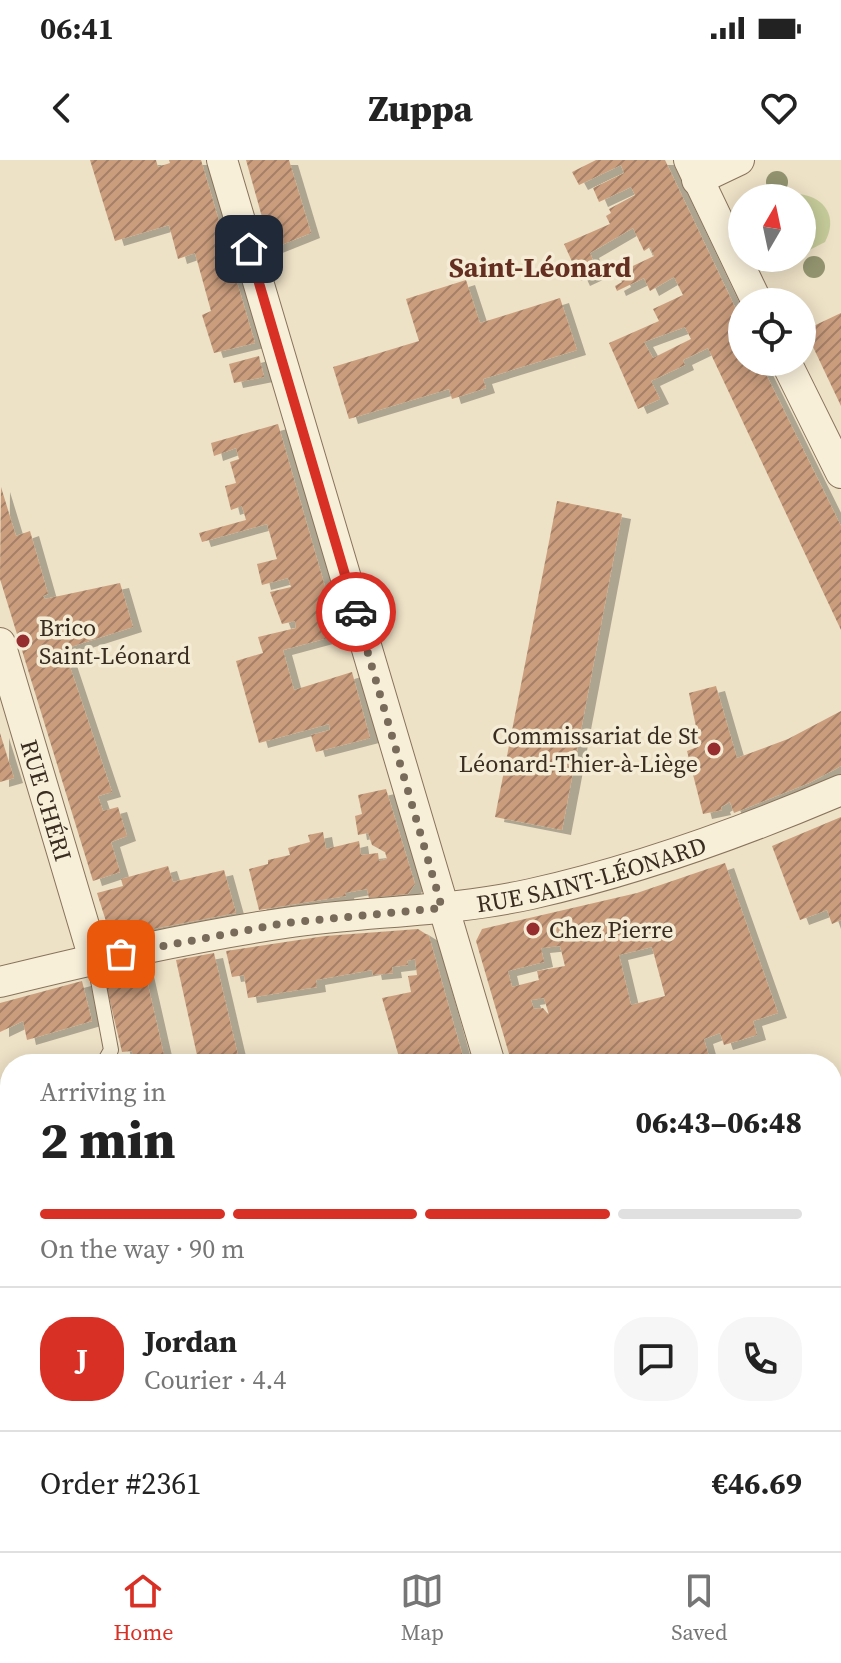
<!DOCTYPE html>
<html lang="en">
<head>
<meta charset="utf-8">
<style>
  :root { --surface:#fff; --page:#f6f6f6; --text:#222; --muted:#767676; --line:#e0e0e0; --accent:#d93025 }
  body { margin:0; font-family:"Source Serif 4",serif; background:var(--page); color:var(--text); height:100vh; display:flex; flex-direction:column; font-size:30px; white-space:nowrap }
  * { box-sizing:border-box; margin:0 }
  p { font-size:26px; color:var(--muted) }
  .icon { flex:none; width:44px; height:44px; fill:none; stroke:currentColor; stroke-width:2; stroke-linecap:round; stroke-linejoin:round }
  .map { position:relative; flex:1; overflow:hidden }
  .side { position:absolute; left:0px; top:894px; width:842px; height:498px; display:flex; flex-direction:column; background:var(--surface); border-radius:32px 32px 0 0; box-shadow:0 4px 20px #0003 }
  .side>* { flex:none }
  .needle { width:52px; rotate:9deg }
  .buttons { position:absolute; left:728px; top:24px; display:grid; gap:16px }
  .buttons a { display:grid; place-items:center; width:88px; height:88px; border-radius:50%; background:var(--surface); box-shadow:0 4px 20px #0003; font-size:40px }
  .pin { position:absolute; display:grid; place-items:center; width:68px; height:68px; color:#fff; margin:-34px; border-radius:16px; box-shadow:0 4px 12px #0006 }
  .courier { position:absolute; display:grid; place-items:center; width:80px; height:80px; margin:-40px; border:6px solid #d93025; border-radius:50%; background:#fff; color:#222; box-shadow:0 2px 10px #0007 }
  .headline em { font-style:normal; font-weight:800 }
  .headline div { display:flex; flex-direction:column-reverse }
  .headline { display:flex; align-items:center; justify-content:space-between; height:136px; padding:0 40px }
  h1 { font-size:52px; font-weight:800; line-height:60px }
  .bar { display:grid; grid-template-columns:repeat(4,1fr); gap:12px 8px; align-content:center; height:96px; padding:0 40px }
  .bar i { height:10px; border-radius:6px; background:var(--line) }
  .bar .on { background:var(--accent) }
  .bar p { grid-column:span 4 }
  .line { display:flex; align-items:center; gap:20px; padding:0 40px; border-top:2px solid var(--line) }
  .line div { flex:1 }
  .round { display:grid; place-items:center; flex:none; width:84px; height:84px; border-radius:32px; background:var(--page) }
  .status { display:flex; justify-content:space-between; align-items:center; height:56px; padding:0 40px; background:var(--surface); direction:ltr }
  .status svg { height:22px; fill:currentColor }
  header { display:flex; justify-content:space-between; align-items:center; height:104px; padding:0 40px; background:var(--surface); font-size:36px; font-weight:800 }
  .tabs { display:flex; justify-content:space-around; align-items:center; height:112px; border-top:2px solid var(--line); background:var(--surface); font-size:22px; color:var(--muted) }
  .tabs a { display:grid; justify-items:center; gap:4px }
  .tabs .on { color:var(--accent) }
  .map>svg:first-child { display:block }
  .grass { fill:url(#grass-dots) }
  .park { fill:#c6cb9a }
  .water { fill:url(#water-ripples); stroke:#6e8f87; stroke-width:2 }
  .building { fill:url(#building-hatch); fill-rule:evenodd; filter:url(#shadow) }
  .lines { fill:none; stroke-linecap:round; stroke-linejoin:round }
  .lane-casing { stroke:#88735c; stroke-width:16 }
  .street-casing { stroke:#88735c; stroke-width:32 }
  .secondary-casing { stroke:#6a553f; stroke-width:44 }
  .path { stroke:#88735c; stroke-width:5; stroke-dasharray:6 4; stroke-linecap:butt }
  .lane { stroke:#f8efd9; stroke-width:14 }
  .street { stroke:#f8efd9; stroke-width:30 }
  .secondary { stroke:#f8efd9; stroke-width:42 }
  .tram { stroke:#392c20; stroke-width:2 }
  .tree { fill:#93946f }
  .done { stroke:#786b5a; stroke-width:8; stroke-dasharray:0 14.4 }
  .route { stroke:#d93025; stroke-width:10 }
  .poi-dot { fill:#962e2f; stroke:#f5ecd6; stroke-width:3 }
  .labels { text-anchor:middle; dominant-baseline:central; stroke-width:7; stroke-linejoin:round; paint-order:stroke }
  .poi-label { font-size:24px; fill:#392c20; stroke:#f5ecd6; text-anchor:start }
  .street-label { font-size:24px; fill:#392c20; stroke:#f5ecd6 }
  .quarter-label { font-size:28px; font-weight:bold; fill:#642e20; stroke:#f5ecd6 }
</style>
</head>
<body>
<div class="status"><b>06:41</b><svg viewBox="0 0 49 12"><path d="M0 12V9h3v3zM5 12V6h3v6zM10 12V3h3v9zM15 12V0h3v12zM26 1h20v11H26zM47 4h2v5h-2z"/></svg></div>
<header><svg class="icon" aria-label="back" viewBox="0 0 24 24"><path d="M15 5l-7 7 7 7"/></svg>Zuppa<svg class="icon" aria-label="heart" viewBox="0 0 24 24"><path d="M12 20l-8-8c-3-5 5-10 8-4 3-6 11-1 8 4z"/></svg></header>
<div class="map">
<svg width="841" height="1391" viewBox="0 0 841 1391">
  <defs>
    <pattern id="grass-dots" width="8" height="8" patternUnits="userSpaceOnUse" patternTransform="scale(2)"><rect width="8" height="8" fill="#c6cb9a"/><path d="M2 2h.1M6 6h.1" fill="none" stroke="#abae84" stroke-width="1.8" stroke-linecap="round"/></pattern>
    <pattern id="water-ripples" width="26" height="14" patternUnits="userSpaceOnUse" patternTransform="scale(2)"><rect width="26" height="14" fill="#a7c1b9"/><path d="M2 4q2-2 4 0t4 0M15 11q2-2 4 0t4 0" fill="none" stroke="#899d96"/></pattern>
    <pattern id="building-hatch" width="6" height="6" patternUnits="userSpaceOnUse" patternTransform="scale(2)"><rect width="6" height="6" fill="#ca9d7d"/><path d="M-1 1l2-2M0 6l6-6M5 7l2-2" fill="none" stroke="#a58066"/></pattern>
    <filter id="shadow"><feDropShadow dx="9" dy="5" stdDeviation="0" flood-color="#0004"/></filter>
  </defs>
  <rect width="100%" height="100%" fill="#ede1c6"/>
  <!-- grass -->
  <polygon class="grass" points="271,1382 523,1382 459,1391 204,1391"/>
  <!-- park -->
  <path class="park" d="M 800,34 C 826,38 838,58 825,82 L 802,94 L 802,38 L 788,38 Z"/>
  <!-- water -->
  <polygon class="water" points="841,1361 841,1391 624,1391 690,1382 832,1382 832,1363"/>
  <!-- building -->
  <g class="building">
    <polygon points="90,0 156,0 158,7 170,3 169,0 201,0 255,183 214,193 202,155 211,151 195,93 178,99 169,65 115,81"/>
    <polygon points="246,0 289,0 311,73 271,89"/>
    <path d="M 596,0 L 665,0 L 742,162 L 742,202 L 760,202 L 841,366 L 841,470 L 708,188 L 683,200 L 685,205 L 651,221 L 660,239 L 638,249 L 609,183 L 659,161 L 653,149 L 683,135 L 674,117 L 650,131 L 644,118 L 617,131 L 615,126 L 622,122 L 618,113 L 654,96 L 650,87 L 644,91 L 633,68 L 590,93 L 598,113 L 581,121 L 564,84 L 610,64 L 606,56 L 611,53 L 609,49 L 635,35 L 631,27 L 599,42 L 593,28 L 624,13 L 621,5 L 579,25 L 572,12 ZM 685,167 L 691,179 L 653,198 L 644,182 Z"/>
    <polygon points="466,120 480,163 560,138 577,190 483,219 486,228 452,239 449,229 349,259 333,207 419,181 406,139"/>
    <polygon points="841,153 841,246 805,170"/>
    <polygon points="259,196 264,217 234,223 229,204"/>
    <polygon points="278,264 339,475 283,490 294,530 352,512 370,578 316,592 311,575 330,570 329,564 259,583 236,501 263,493 258,477 296,468 295,461 282,464 270,432 291,427 288,418 262,425 257,404 277,399 267,364 202,382 199,373 246,360 242,346 231,350 225,326 236,323 230,302 239,299 236,288 214,296 211,283"/>
    <polygon points="1,327 16,376 30,371 48,434 43,436 45,439 120,423 133,467 64,489 112,632 98,636 103,651 118,647 127,676 111,682 120,712 93,721 0,419"/>
    <polygon points="557,341 622,354 562,670 495,657"/>
    <polygon points="716,526 737,598 788,579 841,551 841,606 809,623 734,653 730,642 721,647 722,650 703,654 687,591 700,586 689,533"/>
    <polygon points="0,573 14,618 0,622"/>
    <polygon points="386,629 415,724 408,734 369,738 367,729 345,733 346,736 259,750 249,709 268,704 268,700 290,695 288,688 310,682 308,675 323,672 326,689 359,681 361,695 378,693 379,701 387,699 385,692 372,685 368,673 358,675 355,656 362,654 358,635"/>
    <polygon points="841,657 841,760 832,764 827,750 800,760 772,686"/>
    <path d="M 725,703 L 778,853 L 753,861 L 757,875 L 724,885 L 720,873 L 704,879 L 711,904 L 512,904 L 476,781 L 482,769 L 637,733 ZM 560,786 L 565,806 L 537,811 L 539,820 L 512,827 L 508,811 L 544,802 L 541,788 ZM 652,787 L 665,836 L 631,845 L 619,795 ZM 544,838 L 549,855 L 543,848 L 534,849 L 531,840 Z"/>
    <polygon points="168,706 173,722 224,710 236,753 111,777 97,733 123,726 121,719"/>
    <polygon points="418,769 429,776 465,904 401,904 382,838 411,832 408,816 417,815 415,799 407,801 408,805 392,807 393,813 373,815 372,810 316,820 317,827 248,838 244,815 232,817 226,791 325,776"/>
    <polygon points="214,793 240,904 199,904 176,800"/>
    <polygon points="144,807 166,904 134,904 132,891 122,892 104,816"/>
    <polygon points="82,821 92,861 27,880 23,861 0,872 0,843"/>
    <polygon points="10,939 10,1021 0,1024 0,941"/>
    <polygon points="841,1021 841,1050 832,1053 832,1024"/>
    <polygon points="841,1150 841,1203 832,1205 832,1151"/>
    <polygon points="10,1309 10,1367 0,1369 0,1310"/>
  </g>
  <g class="lines">
    <defs>
      <g id="lane">
        <polyline points="94,799 111,890 103,904"/>
        <polyline points="0,1044 10,1042"/>
      </g>
      <g id="street">
        <polyline points="222,0 490,904"/>
        <polyline points="689,0 757,142"/>
        <polyline points="697,20 739,0"/>
        <polyline points="786,202 841,313"/>
        <path id="s1" d="M 0,483 L 94,799"/>
        <path id="s2" d="M 0,822 C 94,799 189,777 285,763 C 366,751 450,752 531,734 C 638,710 740,673 841,630"/>
        <polyline points="4,1368 8,1391"/>
      </g>
      <g id="secondary">
        <polyline points="832,1245 841,1244"/>
        <polyline points="76,1391 140,1382"/>
      </g>
    </defs>
    <!-- lane casing -->
    <use href="#lane" class="lane-casing"/>
    <!-- street casing -->
    <use href="#street" class="street-casing"/>
    <!-- secondary casing -->
    <use href="#secondary" class="secondary-casing"/>
    <!-- path -->
    <g class="path">
      <polyline points="835,1277 841,1312"/>
      <polyline points="839,1312 841,1332"/>
      <polyline points="832,1347 841,1345"/>
      <polyline points="520,1391 585,1382"/>
    </g>
    <!-- lane -->
    <use href="#lane" class="lane"/>
    <!-- street -->
    <use href="#street" class="street"/>
    <!-- secondary -->
    <use href="#secondary" class="secondary"/>
    <!-- tram -->
    <g class="tram">
      <polyline points="832,1291 841,1289"/>
      <polyline points="832,1305 841,1303"/>
      <polyline points="256,1391 320,1382"/>
      <polyline points="372,1391 430,1382"/>
    </g>
  </g>
  <!-- trees -->
  <g class="tree">
    <circle cx="777" cy="22" r="11"/>
    <circle cx="814" cy="107" r="11"/>
  </g>
  <g class="lines">
    <!-- done -->
    <polyline class="done" points="121,794 285,763 442,748 356,452"/>
    <!-- route -->
    <polyline class="route" points="249,89 356,452"/>
  </g>
  <!-- markers -->
  <g class="poi-dot">
    <circle cx="23" cy="481" r="8"/>
    <circle cx="714" cy="589" r="8"/>
    <circle cx="533" cy="769" r="8"/>
  </g>
  <g class="labels">
    <!-- poi labels -->
    <g class="poi-label">
      <text x="39" y="467">Brico<tspan x="39" dy="28">Saint-Léonard</tspan></text>
      <text x="698" y="575" text-anchor="end">Commissariat de St<tspan x="698" dy="28">Léonard-Thier-à-Liège</tspan></text>
      <text x="549" y="769">Chez Pierre</text>
    </g>
    <!-- street labels -->
    <g class="street-label">
      <text stroke="none"><textPath href="#s1" startOffset="164">RUE CHÉRI</textPath></text>
      <text stroke="none"><textPath href="#s2" startOffset="602">RUE SAINT-LÉONARD</textPath></text>
    </g>
    <!-- quarter labels -->
    <g class="quarter-label">
      <text x="540" y="107">Saint-Léonard</text>
    </g>
  </g>
</svg>
<div class="buttons">
<a><svg class="needle" viewBox="-14 -14 28 28"><path d="M0-13l5 13h-10z" fill="#e53935"/><path d="M0 13l5-13h-10z" fill="#767676"/></svg></a>
<a><svg class="icon" aria-label="locate" viewBox="0 0 24 24"><circle cx="12" cy="12" r="6"/><path d="M12 2v4M12 18v4M2 12h4M18 12h4"/></svg></a>
</div>
<div class="pin" style="left:121px;top:794px;background:#ea580c"><svg class="icon" aria-label="bag" viewBox="0 0 24 24"><path d="M5 8h14l-1 12H6zM9 8a3 3 0 0 1 6 0"/></svg></div>
<div class="pin" style="left:249px;top:89px;background:#1f2937"><svg class="icon" aria-label="home" viewBox="0 0 24 24"><path d="M3 11l9-7 9 7M6 9v11h12V9"/></svg></div>
<div class="courier" style="left:356px;top:452px"><svg class="icon" aria-label="car" viewBox="0 0 24 24"><path d="M5 17H2v-5l4-1 3-4h7l3 4 3 1v5h-3M9 17h6M6 11h13"/><circle cx="7" cy="17" r="2"/><circle cx="17" cy="17" r="2"/></svg></div>
<section class="side">
<div class="headline"><div><h1>2 min</h1><p>Arriving in</p></div><em>06:43–06:48</em></div>
<div class="bar"><i class="on"></i><i class="on"></i><i class="on"></i><i></i><p>On the way · 90 m</p></div>
<div class="line" style="height:144px"><b class="round" style="background:var(--accent);color:#fff">J</b><div><b>Jordan</b><p>Courier · 4.4</p></div><a class="round"><svg class="icon" aria-label="chat" viewBox="0 0 24 24"><path d="M4 5h16v11H9l-5 4z"/></svg></a><a class="round"><svg class="icon" aria-label="phone" viewBox="0 0 24 24"><path d="M5 4h4l2 5-3 2q2 4 5 5l2-3 5 2v4C11 20 4 13 5 4z"/></svg></a></div>
<div class="line" style="height:104px"><div>Order #2361</div><b>€46.69</b></div>
</section>
</div>
<nav class="tabs">
<a class="on"><svg class="icon" aria-label="home" viewBox="0 0 24 24"><path d="M3 11l9-7 9 7M6 9v11h12V9"/></svg>Home</a>
<a><svg class="icon" aria-label="map" viewBox="0 0 24 24"><path d="M3 6l6-2 6 2 6-2v14l-6 2-6-2-6 2zM9 4v14M15 6v14"/></svg>Map</a>
<a><svg class="icon" aria-label="saved" viewBox="0 0 24 24"><path d="M7 4h10v16l-5-4-5 4z"/></svg>Saved</a>
</nav>
</body>
</html>
